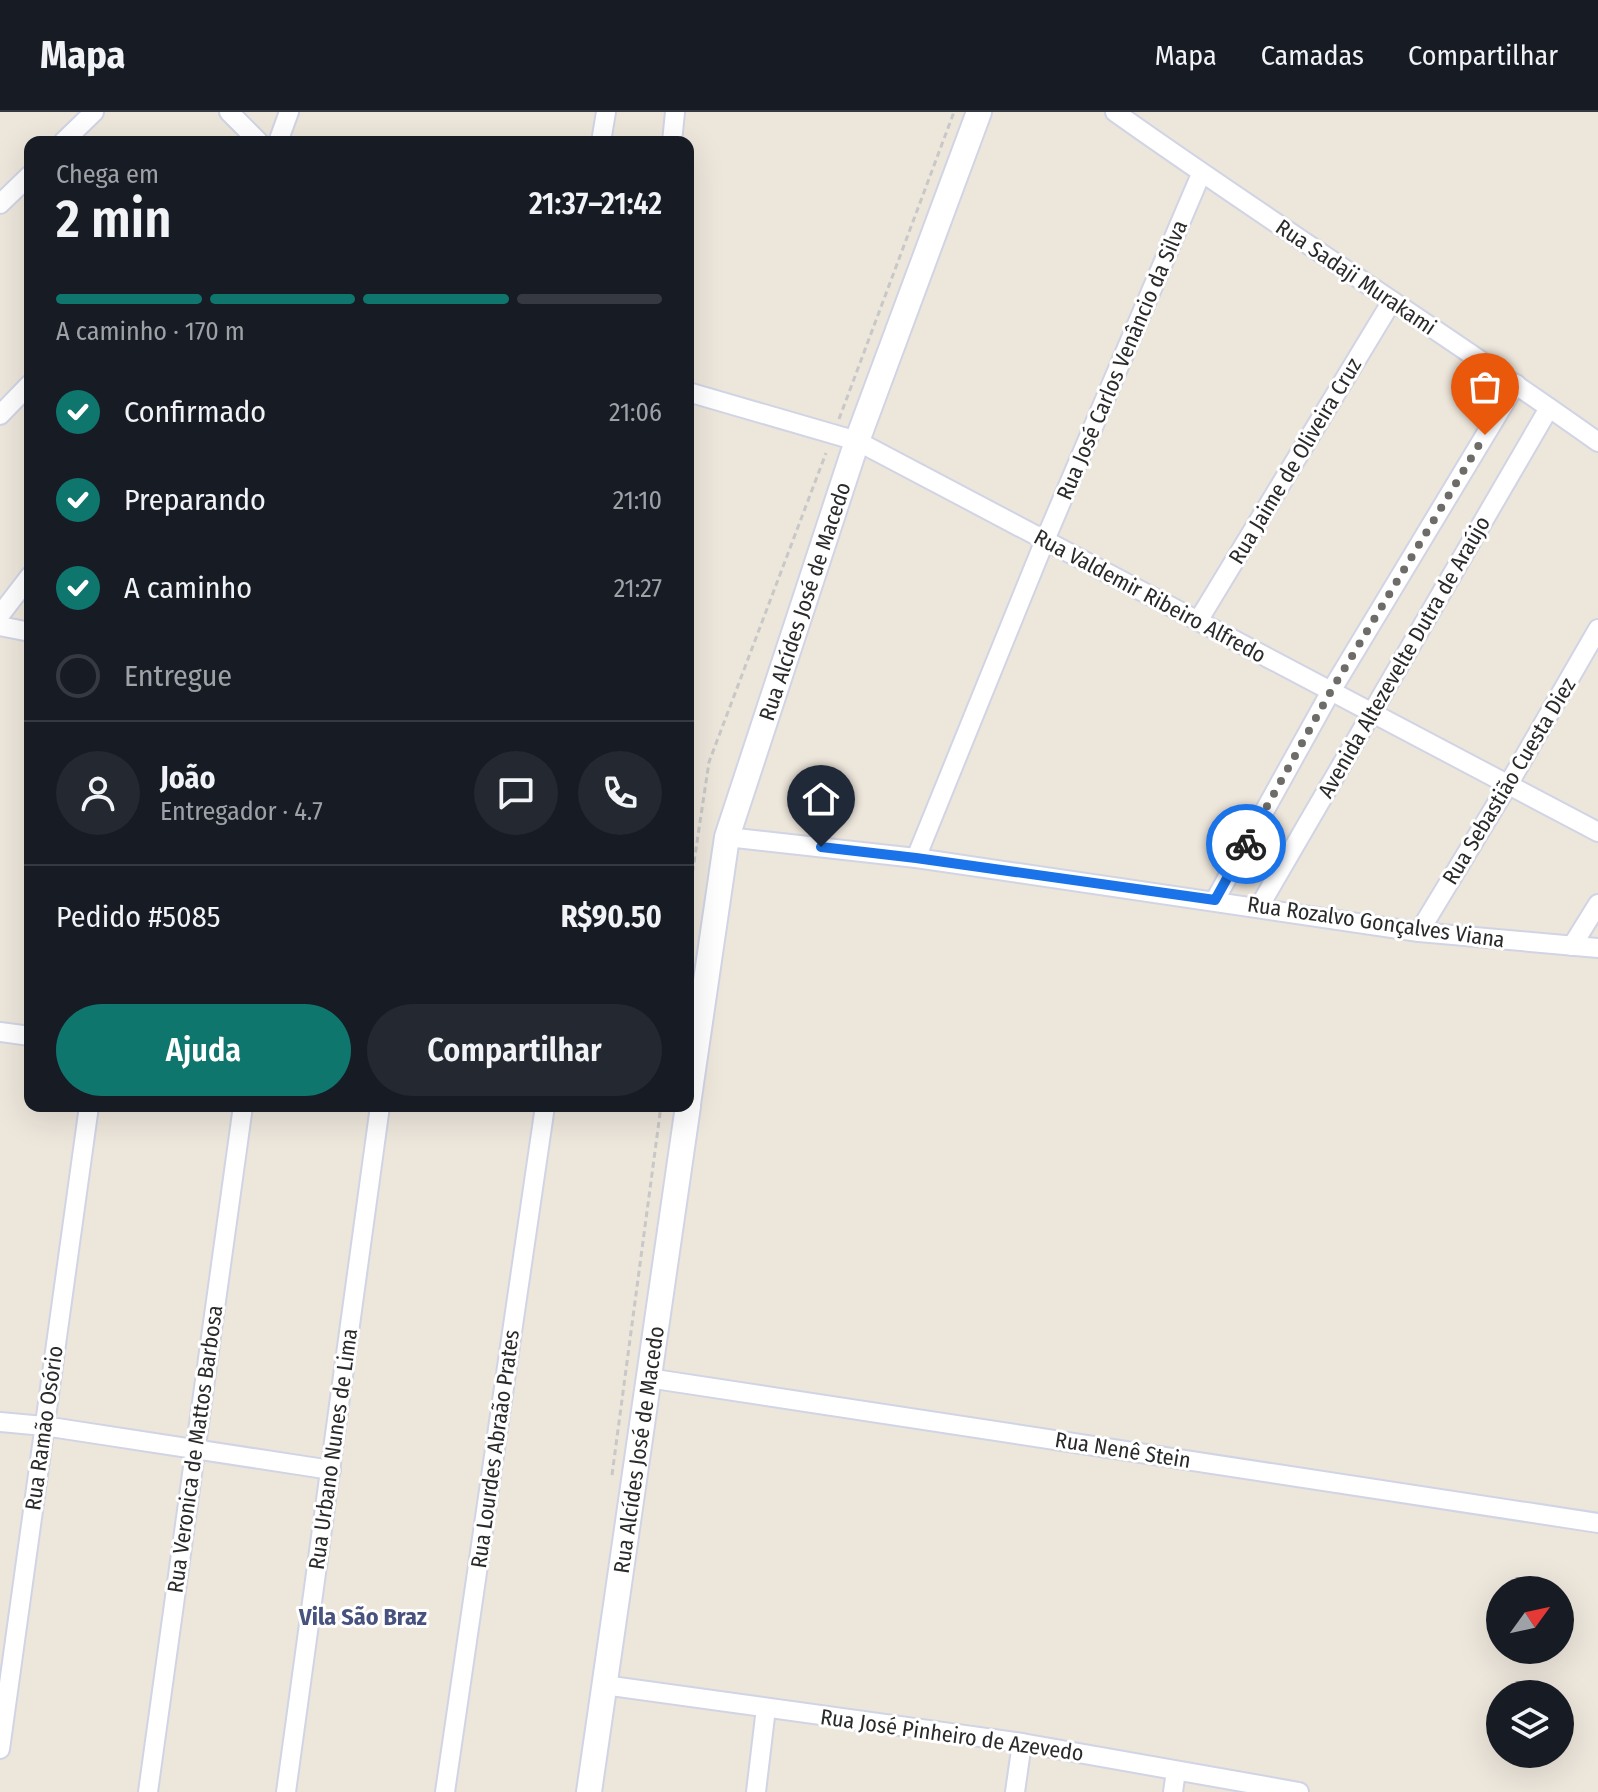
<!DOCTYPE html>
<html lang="pt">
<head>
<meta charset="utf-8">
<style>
  :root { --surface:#171b24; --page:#242831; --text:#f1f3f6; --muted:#9ea1a6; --line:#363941; --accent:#0f766e }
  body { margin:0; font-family:"Fira Sans Condensed",sans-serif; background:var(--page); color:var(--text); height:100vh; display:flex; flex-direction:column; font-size:30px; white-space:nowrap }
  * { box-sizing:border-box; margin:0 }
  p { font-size:26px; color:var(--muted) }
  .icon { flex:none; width:44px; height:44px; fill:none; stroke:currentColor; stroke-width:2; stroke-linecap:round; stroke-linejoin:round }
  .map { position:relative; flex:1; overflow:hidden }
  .side { position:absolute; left:24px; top:24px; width:670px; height:976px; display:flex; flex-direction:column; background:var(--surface); border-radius:16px; box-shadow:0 8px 32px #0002 }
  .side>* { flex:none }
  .needle { width:52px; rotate:57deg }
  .buttons { position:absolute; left:1486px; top:1464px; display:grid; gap:16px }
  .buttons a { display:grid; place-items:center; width:88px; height:88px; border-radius:50%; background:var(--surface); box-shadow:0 8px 32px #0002; font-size:40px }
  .pin { position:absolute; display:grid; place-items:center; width:68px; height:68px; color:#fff; margin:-82px -34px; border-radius:50% 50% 50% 0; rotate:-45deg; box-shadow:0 0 8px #0007 }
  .pin .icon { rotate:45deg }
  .courier { position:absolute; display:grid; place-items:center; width:80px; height:80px; margin:-40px; border:6px solid #1a73e8; border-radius:50%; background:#fff; color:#222; box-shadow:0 2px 10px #0007 }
  .overview em { font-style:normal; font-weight:600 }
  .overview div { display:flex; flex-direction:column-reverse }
  .overview { display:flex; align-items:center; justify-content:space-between; height:136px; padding:0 32px }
  h1 { font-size:52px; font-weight:600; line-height:60px }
  .bar { display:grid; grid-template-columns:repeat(4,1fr); gap:12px 8px; align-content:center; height:96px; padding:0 32px }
  .bar i { height:10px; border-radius:6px; background:var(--line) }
  .bar .current { background:var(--accent) }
  .bar p { grid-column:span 4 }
  .line { display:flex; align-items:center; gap:20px; padding:0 32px; border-top:2px solid var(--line) }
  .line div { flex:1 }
  .round { display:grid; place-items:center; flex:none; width:84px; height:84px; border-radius:42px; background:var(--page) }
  ol { padding:0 32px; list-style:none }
  li { display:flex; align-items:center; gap:24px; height:88px }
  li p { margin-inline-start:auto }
  li .icon { padding:8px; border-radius:50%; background:var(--accent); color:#fff; stroke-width:4 }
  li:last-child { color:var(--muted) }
  li i { width:44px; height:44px; border:4px solid var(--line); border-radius:50% }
  .action { display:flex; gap:16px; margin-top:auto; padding:16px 32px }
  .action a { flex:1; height:92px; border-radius:48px; background:var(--accent); color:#fff; font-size:32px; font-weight:600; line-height:92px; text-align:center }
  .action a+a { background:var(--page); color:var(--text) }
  header { display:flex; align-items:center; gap:48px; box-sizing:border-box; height:112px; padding:0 40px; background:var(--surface); border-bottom:2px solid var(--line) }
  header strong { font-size:38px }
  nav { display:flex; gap:44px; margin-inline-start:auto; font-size:28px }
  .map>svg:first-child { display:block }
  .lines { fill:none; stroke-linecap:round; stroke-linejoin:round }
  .minor-casing { stroke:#d1d4e4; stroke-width:22 }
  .tertiary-casing { stroke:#d1d4e4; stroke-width:28 }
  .path { stroke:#c8c8c8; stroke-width:3; stroke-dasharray:6 4; stroke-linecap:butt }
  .minor { stroke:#fff; stroke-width:18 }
  .tertiary { stroke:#fff; stroke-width:24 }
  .done { stroke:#6e6c68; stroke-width:8; stroke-dasharray:0 14.4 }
  .route { stroke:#1a73e8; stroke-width:10 }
  .labels { text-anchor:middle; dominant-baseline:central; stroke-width:6; stroke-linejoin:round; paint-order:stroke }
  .street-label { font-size:22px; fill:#2a2a2a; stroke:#fff }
  .neighbourhood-label { font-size:24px; font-weight:bold; fill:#48527e; stroke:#fff }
</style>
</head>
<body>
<header>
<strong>Mapa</strong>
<nav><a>Mapa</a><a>Camadas</a><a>Compartilhar</a></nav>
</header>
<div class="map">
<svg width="1598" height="1680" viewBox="0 0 1598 1680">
  <rect width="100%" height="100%" fill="#ede6db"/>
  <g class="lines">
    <defs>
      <g id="minor">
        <polyline points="229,0 259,30"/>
        <path d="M 1115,0 C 1274,113 1439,217 1598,330"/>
        <polyline points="63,30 94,0"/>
        <polyline points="278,30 289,0"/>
        <polyline points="601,30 606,0"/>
        <polyline points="672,30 675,0"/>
        <polyline points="0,92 30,63"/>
        <polyline points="688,280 857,329 1598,720"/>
        <polyline points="0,303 30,272"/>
        <polyline points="0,503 30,464"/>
        <polyline points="1198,509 1392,189"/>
        <polyline points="0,514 30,520"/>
        <polyline points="727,725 916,746 1419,820 1598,836"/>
        <polyline points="916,746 1045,428 1201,62"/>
        <polyline points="1215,788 1331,579 1516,272"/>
        <polyline points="1259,795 1549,296"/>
        <polyline points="1419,820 1508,673 1598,517"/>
        <polyline points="1572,834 1598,792"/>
        <polyline points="0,920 30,924"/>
        <polyline points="648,1266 1598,1411"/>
        <polyline points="0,1310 44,1314 331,1358"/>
        <polyline points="604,1573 1022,1631 1299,1680"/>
        <polyline points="0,1637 89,994"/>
        <polyline points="148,1680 243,994"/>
        <polyline points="286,1680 380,994"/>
        <polyline points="445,1680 545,994"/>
        <polyline points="756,1680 766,1596"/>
        <polyline points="1015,1680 1022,1631"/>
        <polyline points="1173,1680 1176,1659"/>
      </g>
      <g id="tertiary">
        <path id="s1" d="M 688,992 L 727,725 L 857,329 L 979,0"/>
        <path id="s2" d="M 589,1680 L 688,994"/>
      </g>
    </defs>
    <!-- minor casing -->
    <use href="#minor" class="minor-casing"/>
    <!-- tertiary casing -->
    <use href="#tertiary" class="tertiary-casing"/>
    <!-- path -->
    <g class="path">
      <polyline points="839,307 954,0"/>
      <polyline points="688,790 709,650 826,341"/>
      <polyline points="612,1363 661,994"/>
    </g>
    <!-- minor -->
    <use href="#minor" class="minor"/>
    <!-- tertiary -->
    <use href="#tertiary" class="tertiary"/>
  </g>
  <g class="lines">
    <!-- done -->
    <polyline class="done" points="1246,732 1331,579 1485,323"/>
    <!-- route -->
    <polyline class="route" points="821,735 916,746 1215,788 1246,732"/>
  </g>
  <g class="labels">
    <!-- street labels -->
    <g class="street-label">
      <text transform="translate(1356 165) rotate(34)">Rua Sadaji Murakami</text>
      <text transform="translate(1122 248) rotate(-67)">Rua José Carlos Venâncio da Silva</text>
      <text transform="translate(1295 349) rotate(-59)">Rua Jaime de Oliveira Cruz</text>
      <text transform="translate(1150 484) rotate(28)">Rua Valdemir Ribeiro Alfredo</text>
      <text stroke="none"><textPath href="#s1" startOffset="518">Rua Alcídes José de Macedo</textPath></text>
      <text transform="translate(1404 545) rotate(-60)">Avenida Altezevelte Dutra de Araújo</text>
      <text transform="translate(1509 669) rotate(-59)">Rua Sebastião Cuesta Diez</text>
      <text transform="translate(1376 810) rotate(8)">Rua Rozalvo Gonçalves Viana</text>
      <text transform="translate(44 1316) rotate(-82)">Rua Ramão Osório</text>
      <text transform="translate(195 1337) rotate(-82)">Rua Veronica de Mattos Barbosa</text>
      <text transform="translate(333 1337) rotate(-82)">Rua Urbano Nunes de Lima</text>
      <text transform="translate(495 1337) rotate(-82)">Rua Lourdes Abraão Prates</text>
      <text stroke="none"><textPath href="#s2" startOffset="346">Rua Alcídes José de Macedo</textPath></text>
      <text transform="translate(1123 1338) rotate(9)">Rua Nenê Stein</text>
      <text transform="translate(952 1623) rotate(8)">Rua José Pinheiro de Azevedo</text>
    </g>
    <!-- neighbourhood labels -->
    <g class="neighbourhood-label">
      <text x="363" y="1505">Vila São Braz</text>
    </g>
  </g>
</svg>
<div class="buttons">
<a><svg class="needle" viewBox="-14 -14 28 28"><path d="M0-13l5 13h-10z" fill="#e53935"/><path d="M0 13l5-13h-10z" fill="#9ea1a6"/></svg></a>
<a><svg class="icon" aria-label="layers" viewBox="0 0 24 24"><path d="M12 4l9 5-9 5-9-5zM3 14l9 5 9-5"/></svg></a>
</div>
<div class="pin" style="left:1485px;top:323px;background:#ea580c"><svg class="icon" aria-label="bag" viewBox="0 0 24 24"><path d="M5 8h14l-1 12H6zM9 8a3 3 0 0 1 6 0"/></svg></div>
<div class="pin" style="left:821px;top:735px;background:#1f2937"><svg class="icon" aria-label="home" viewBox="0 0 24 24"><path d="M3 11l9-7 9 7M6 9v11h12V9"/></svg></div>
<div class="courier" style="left:1246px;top:732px"><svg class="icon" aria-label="bike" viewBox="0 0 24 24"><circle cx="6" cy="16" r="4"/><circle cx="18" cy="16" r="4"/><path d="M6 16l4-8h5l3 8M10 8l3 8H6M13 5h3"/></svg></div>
<section class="side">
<div class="overview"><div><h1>2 min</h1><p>Chega em</p></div><em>21:37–21:42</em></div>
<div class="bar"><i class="current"></i><i class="current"></i><i class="current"></i><i></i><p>A caminho · 170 m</p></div>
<ol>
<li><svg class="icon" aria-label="check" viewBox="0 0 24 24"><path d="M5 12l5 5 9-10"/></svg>Confirmado<p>21:06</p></li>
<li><svg class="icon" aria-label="check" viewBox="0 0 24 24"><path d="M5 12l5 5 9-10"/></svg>Preparando<p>21:10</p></li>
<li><svg class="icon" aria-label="check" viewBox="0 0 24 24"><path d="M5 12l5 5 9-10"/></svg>A caminho<p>21:27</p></li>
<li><i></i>Entregue</li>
</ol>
<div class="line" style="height:144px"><a class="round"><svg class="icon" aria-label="person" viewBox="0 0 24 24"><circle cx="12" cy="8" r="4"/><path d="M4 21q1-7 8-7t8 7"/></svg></a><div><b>João</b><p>Entregador · 4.7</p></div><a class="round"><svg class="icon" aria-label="chat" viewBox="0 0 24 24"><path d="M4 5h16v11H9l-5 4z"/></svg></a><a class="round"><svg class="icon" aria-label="phone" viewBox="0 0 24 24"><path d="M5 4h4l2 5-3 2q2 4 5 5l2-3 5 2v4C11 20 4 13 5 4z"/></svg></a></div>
<div class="line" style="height:104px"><div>Pedido #5085</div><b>R$90.50</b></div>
<div class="action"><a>Ajuda</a><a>Compartilhar</a></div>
</section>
</div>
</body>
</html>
